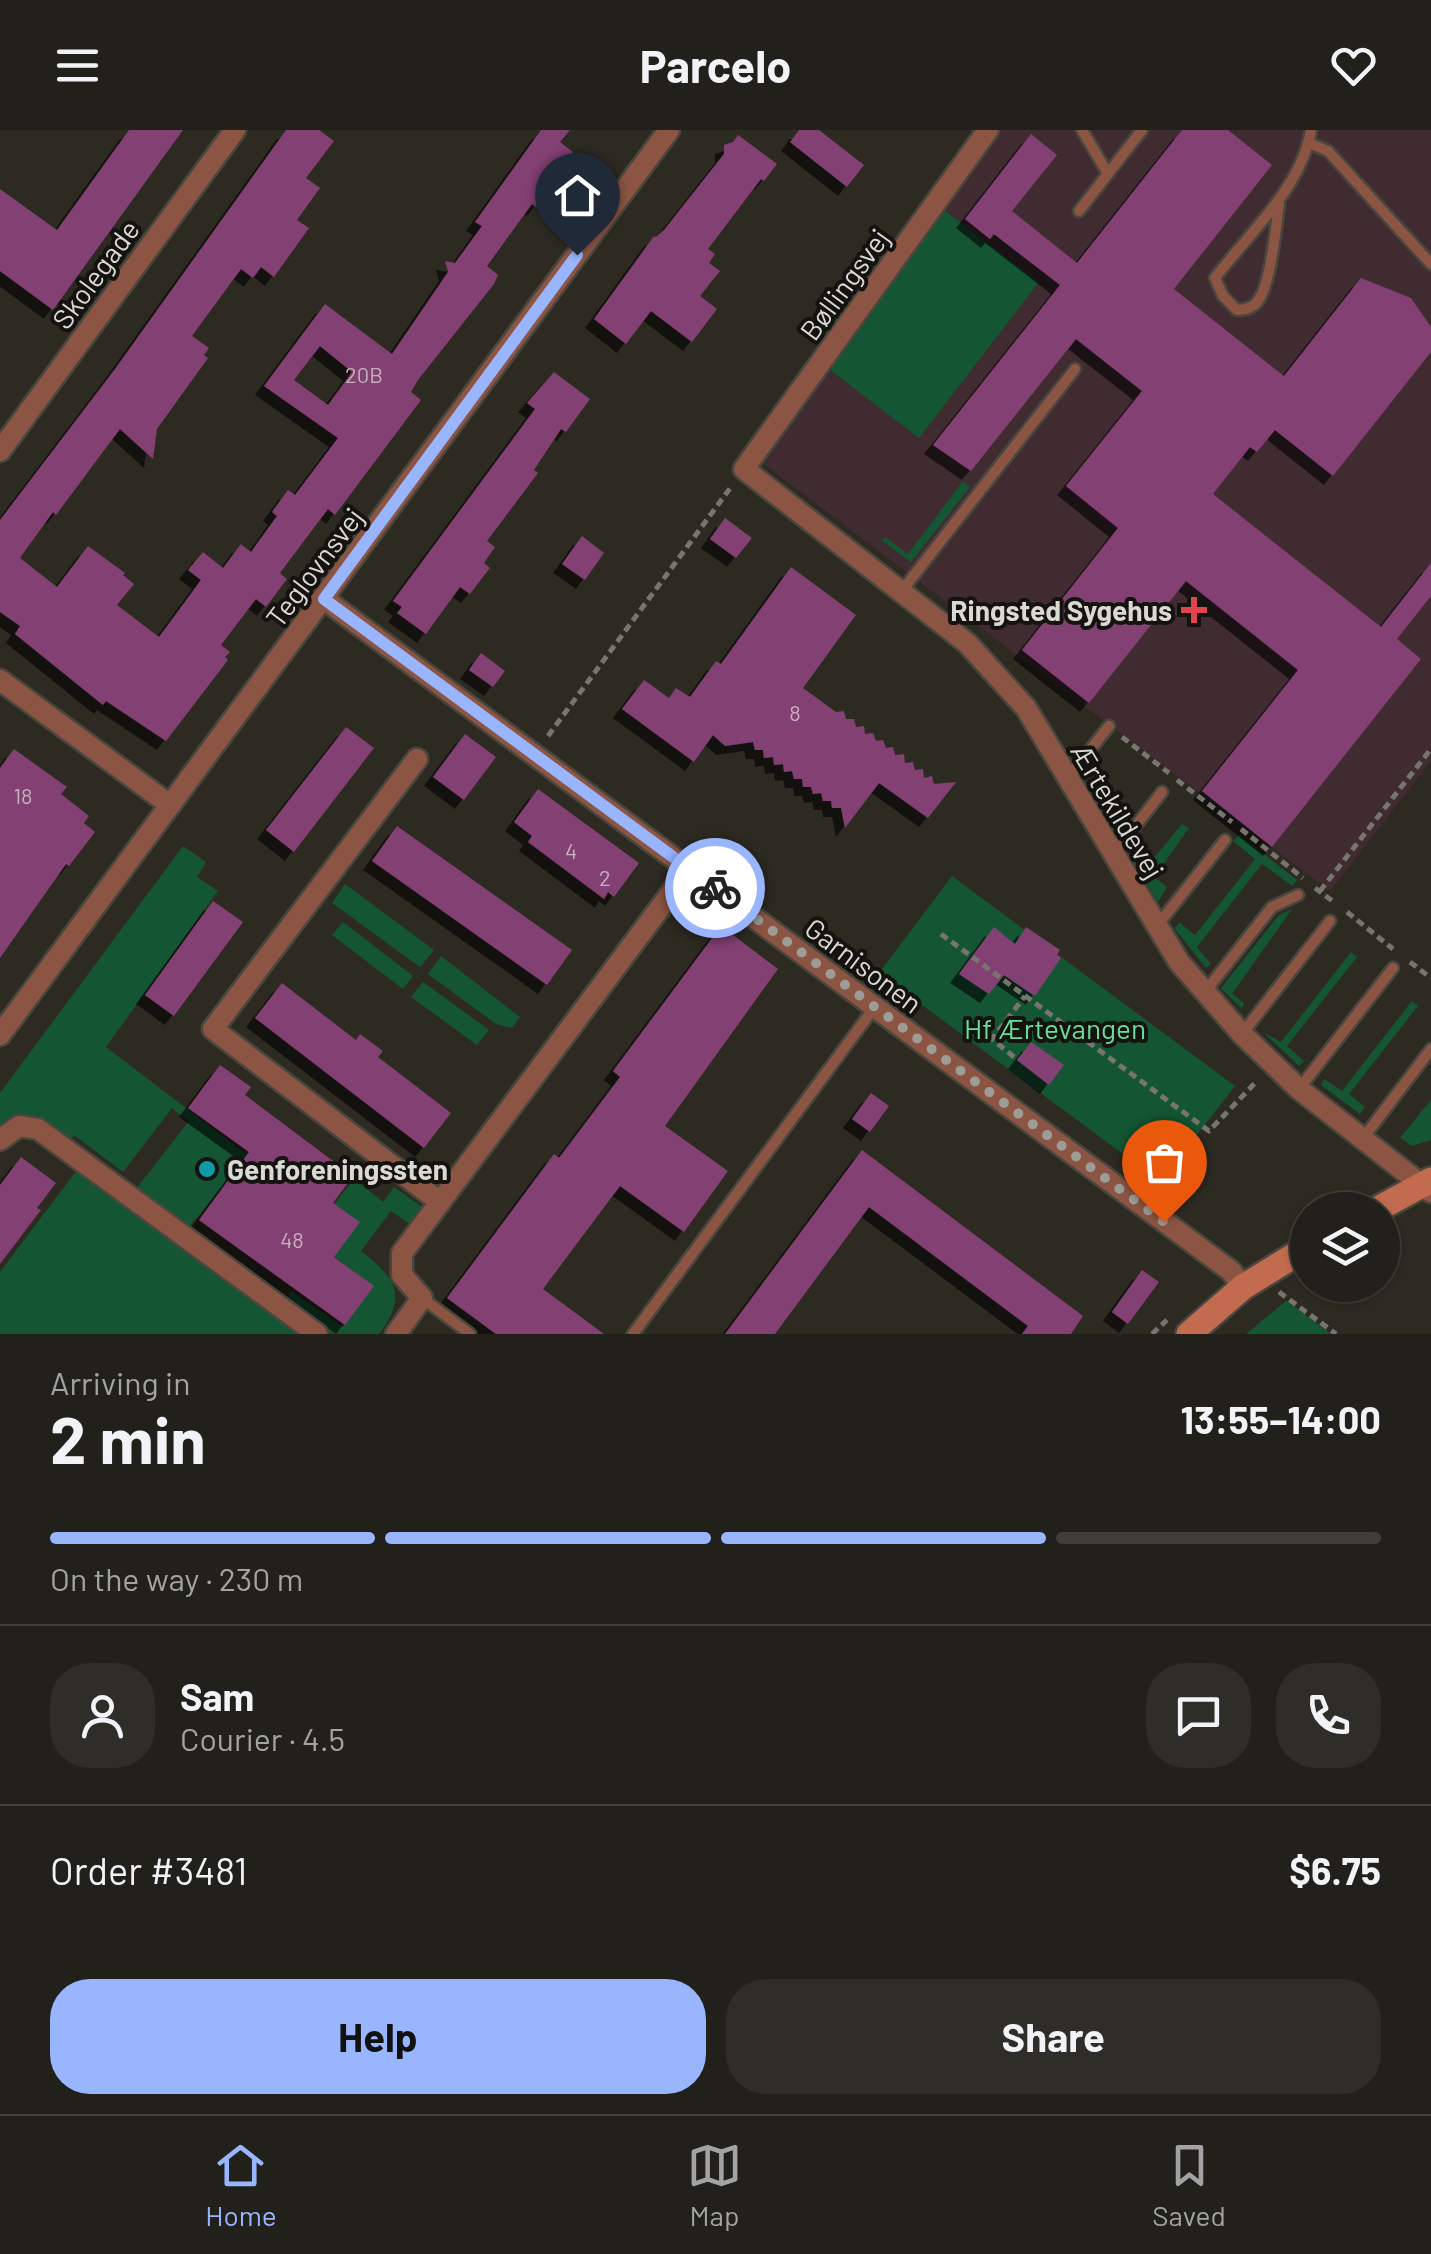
<!DOCTYPE html>
<html lang="en">
<head>
<meta charset="utf-8">
<style>
  :root { --surface:#22201a; --page:#2e2d27; --text:#f1f3f6; --muted:#a2a3a2; --line:#3f3e39; --accent:#99b5fd }
  body { margin:0; font-family:Barlow,sans-serif; background:var(--page); color:var(--text); height:100vh; display:flex; flex-direction:column; font-size:38px; white-space:nowrap }
  * { box-sizing:border-box; margin:0 }
  p { font-size:32px; color:var(--muted) }
  .icon { flex:none; width:55px; height:55px; fill:none; stroke:currentColor; stroke-width:2; stroke-linecap:round; stroke-linejoin:round }
  .map { position:relative; height:1204px; overflow:hidden }
  .sheet { display:flex; flex-direction:column; background:var(--surface); flex:1 }
  .sheet>* { flex:none }
  .tools { position:absolute; left:1290px; top:1062px; display:grid; gap:20px }
  .tools a { display:grid; place-items:center; width:110px; height:110px; border-radius:50%; background:var(--surface); box-shadow:0 2px 8px #0004,0 0 0 2px var(--line); font-size:50px }
  .pin { position:absolute; display:grid; place-items:center; width:85px; height:85px; color:#fff; margin:-102px -42px; border-radius:50% 50% 50% 0; rotate:-45deg; box-shadow:0 0 10px #0007 }
  .pin .icon { rotate:45deg }
  .courier { position:absolute; display:grid; place-items:center; width:100px; height:100px; margin:-50px; border:8px solid #99b5fd; border-radius:50%; background:#fff; color:#222; box-shadow:0 2px 12px #0007 }
  .summary em { font-style:normal; font-weight:700 }
  .summary div { display:flex; flex-direction:column-reverse }
  .summary { display:flex; align-items:center; justify-content:space-between; height:170px; padding:0 50px }
  h1 { font-size:65px; font-weight:700; line-height:75px }
  .bar { display:grid; grid-template-columns:repeat(4,1fr); gap:15px 10px; align-content:center; height:120px; padding:0 50px }
  .bar i { height:12px; border-radius:8px; background:var(--line) }
  .bar .on { background:var(--accent) }
  .bar p { grid-column:span 4 }
  .line { display:flex; align-items:center; gap:25px; padding:0 50px; border-top:2px solid var(--line) }
  .line div { flex:1 }
  .round { display:grid; place-items:center; flex:none; width:105px; height:105px; border-radius:40px; background:var(--page) }
  .primary-button { display:flex; gap:20px; margin-top:auto; padding:20px 50px }
  .primary-button a { flex:1; height:115px; border-radius:40px; background:var(--accent); color:#111; font-size:40px; font-weight:700; line-height:115px; text-align:center }
  .primary-button a+a { background:var(--page); color:var(--text) }
  header { display:flex; justify-content:space-between; align-items:center; height:130px; padding:0 50px; background:var(--surface); font-size:45px; font-weight:700 }
  .dock { display:flex; justify-content:space-around; align-items:center; height:140px; border-top:2px solid var(--line); background:var(--surface); font-size:28px; color:var(--muted) }
  .dock a { display:grid; justify-items:center; gap:5px }
  .dock .on { color:var(--accent) }
  .map>svg:first-child { display:block }
  .medical { fill:#3f2b30 }
  .green { fill:#145634 }
  .building { fill:#833f73; fill-rule:evenodd; filter:url(#shadow) }
  .lines { fill:none; stroke-linecap:round; stroke-linejoin:round }
  .lane-casing { stroke:#49463e; stroke-width:15 }
  .street-casing { stroke:#49463e; stroke-width:25 }
  .secondary-casing { stroke:#49463e; stroke-width:30 }
  .path { stroke:#77756e; stroke-width:5; stroke-dasharray:8 5; stroke-linecap:butt }
  .lane { stroke:#8c5543; stroke-width:10 }
  .street { stroke:#8c5543; stroke-width:20 }
  .secondary { stroke:#c26b4e; stroke-width:25 }
  .done { stroke:#9e9c96; stroke-width:10; stroke-dasharray:0 18 }
  .route { stroke:#99b5fd; stroke-width:12 }
  .health-dot { fill:#e0444e; stroke:#14130f; stroke-width:4 }
  .culture-dot { fill:#0f9aa8; stroke:#14130f; stroke-width:4 }
  .labels { text-anchor:middle; dominant-baseline:central; stroke-width:8; stroke-linejoin:round; paint-order:stroke }
  .number-label { font-size:22px; fill:#c5b2bc }
  .street-label { font-size:28px; fill:#dbd9d4; stroke:#14130f }
  .poi-label { font-size:28px; font-weight:bold; fill:#dbd9d4; stroke:#14130f; text-anchor:end }
  .park-label { font-size:28px; fill:#69de9a; stroke:#14130f }
</style>
</head>
<body>
<header><svg class="icon" aria-label="menu" viewBox="0 0 24 24"><path d="M4 6h16M4 12h16M4 18h16"/></svg>Parcelo<svg class="icon" aria-label="heart" viewBox="0 0 24 24"><path d="M12 20l-8-8c-3-5 5-10 8-4 3-6 11-1 8 4z"/></svg></header>
<div class="map">
<svg width="1431" height="1204" viewBox="0 0 1431 1204">
  <defs>
    <filter id="shadow"><feDropShadow dx="-9" dy="9" stdDeviation="0" flood-color="#0009"/></filter>
  </defs>
  <rect width="100%" height="100%" fill="#2d2a22"/>
  <!-- medical -->
  <polygon class="medical" points="998,0 1431,0 1431,631 1330,761 758,330"/>
  <!-- green -->
  <g class="green">
    <polygon points="945,81 1039,152 919,308 829,239"/>
    <polygon points="963,351 970,357 911,432 882,411 885,407 908,424"/>
    <polygon points="1182,694 1189,698 1154,747 1167,757 1158,772 1130,726 1135,721 1150,733"/>
    <polygon points="1239,705 1297,750 1292,756 1262,734 1197,817 1211,834 1206,838 1174,798 1180,793 1195,805 1255,729 1233,711"/>
    <path d="M 183,716 L 206,732 L 197,747 L 218,761 L 106,917 L 326,1085 L 354,1049 L 383,1072 L 394,1057 L 422,1077 L 410,1094 L 391,1081 L 361,1121 C 396,1148 408,1166 379,1204 L 332,1204 L 288,1172 L 291,1161 L 343,1197 L 373,1156 L 230,1048 L 188,1098 L 136,1059 L 189,991 L 172,978 L 123,1042 L 74,1005 L 70,1010 C 45,994 29,975 0,998 L 0,963 Z"/>
    <polygon points="952,746 1235,956 1168,1042 1139,1036 879,843"/>
    <polygon points="345,754 434,820 420,837 332,773"/>
    <polygon points="1292,779 1232,864 1244,873 1242,879 1221,858 1279,785"/>
    <polygon points="343,792 413,846 403,859 332,805"/>
    <polygon points="1351,822 1357,827 1287,916 1304,931 1299,936 1263,902 1281,912"/>
    <polygon points="441,826 520,887 512,898 496,894 428,844"/>
    <polygon points="423,852 489,900 477,915 411,867"/>
    <polygon points="1412,871 1418,876 1349,964 1365,977 1360,984 1321,955 1324,949 1342,961"/>
    <polygon points="1431,970 1431,1010 1412,1016 1400,1008"/>
    <polygon points="77,1040 299,1204 0,1204 0,1142"/>
    <polygon points="1286,1171 1287,1171 1331,1204 1246,1204"/>
  </g>
  <!-- building -->
  <g class="building">
    <polygon points="129,0 183,0 53,180 0,141 0,59 57,100"/>
    <path d="M 286,0 L 319,0 L 334,11 L 306,48 L 320,58 L 297,90 L 309,98 L 274,147 L 261,137 L 253,148 L 241,139 L 192,206 L 209,218 L 204,225 L 208,228 L 157,299 L 153,329 L 120,299 L 56,385 L 53,382 L 20,428 L 57,457 L 88,416 L 125,443 L 123,445 L 134,454 L 117,475 L 159,507 L 201,450 L 188,440 L 203,422 L 223,438 L 241,414 L 251,422 L 277,386 L 272,382 L 288,360 L 295,365 L 338,308 L 264,256 L 325,174 L 392,224 L 448,142 L 445,131 L 455,133 L 482,96 L 475,92 L 541,0 L 570,0 L 560,12 L 573,22 L 563,35 L 566,37 L 536,77 L 532,74 L 487,136 L 498,145 L 494,154 L 418,250 L 411,262 L 421,270 L 335,385 L 328,379 L 280,443 L 287,449 L 266,477 L 256,469 L 221,515 L 230,522 L 225,527 L 228,530 L 166,611 L 106,571 L 103,575 L 15,504 L 20,496 L 0,482 L 0,390 L 115,239 ZM 320,216 L 352,242 L 328,275 L 294,250 Z"/>
    <polygon points="799,0 819,0 864,35 847,57 790,12"/>
    <polygon points="1182,0 1228,0 1272,35 1174,159 1284,246 1361,148 1411,168 1431,197 1431,222 1333,346 1275,300 1257,322 1250,317 1213,364 1381,497 1431,433 1431,466 1397,509 1421,529 1272,717 1202,661 1298,540 1186,451 1089,573 1022,520 1118,398 1066,356 1142,261 1076,209 971,341 933,315 1060,155 994,104 990,109 965,89 1031,4 1057,25 1012,81 1077,133"/>
    <polygon points="738,5 777,34 764,51 761,49 708,119 715,124 709,133 720,141 700,166 717,179 692,212 651,181 626,214 594,189 654,106 656,107 664,100 724,24 724,15 733,12"/>
    <polygon points="554,242 590,269 566,302 561,299 534,340 538,343 487,411 495,417 484,433 490,438 470,464 460,457 426,504 397,483 402,477 393,471 535,279 527,273"/>
    <polygon points="725,388 752,408 736,428 710,409"/>
    <polygon points="582,406 604,423 585,450 562,434"/>
    <polygon points="791,437 856,485 803,558 836,582 844,581 846,589 854,589 856,597 864,596 865,604 873,603 876,611 883,610 886,618 893,617 895,625 904,624 905,633 913,632 915,640 923,639 924,648 932,646 934,654 956,652 928,688 879,653 845,698 841,678 832,678 831,671 823,671 821,663 813,664 811,657 803,657 802,649 794,649 792,641 784,642 783,634 774,635 773,627 764,628 763,620 755,620 753,612 725,616 713,605 694,632 622,579 644,550 669,568 676,558 690,567 716,531 721,534"/>
    <polygon points="481,523 505,541 493,557 469,540"/>
    <polygon points="346,597 374,618 294,722 266,700"/>
    <polygon points="465,604 496,627 464,670 433,647"/>
    <polygon points="14,619 67,657 61,664 89,686 84,693 95,702 69,736 66,734 0,828 0,638"/>
    <polygon points="538,659 639,733 614,767 608,762 604,769 528,712 532,706 514,692"/>
    <polygon points="397,696 572,820 547,855 372,731"/>
    <polygon points="213,771 243,792 174,886 145,865"/>
    <polygon points="721,796 778,839 665,996 728,1041 684,1102 620,1056 543,1159 604,1204 496,1204 447,1168 554,1024 559,1028 620,947 613,941"/>
    <polygon points="994,797 1015,814 1026,797 1060,820 1057,825 1061,828 1035,866 1004,845 989,864 959,844"/>
    <polygon points="282,853 356,910 360,904 383,921 378,927 451,983 424,1018 255,888"/>
    <polygon points="1031,912 1064,935 1049,955 1017,930"/>
    <polygon points="220,935 251,957 245,965 353,1046 333,1073 360,1092 334,1127 374,1156 345,1195 199,1090 249,1022 188,978"/>
    <polygon points="871,963 889,976 870,1002 852,989"/>
    <polygon points="862,1020 1083,1186 1071,1204 1022,1204 1028,1196 869,1077 775,1204 725,1204"/>
    <polygon points="21,1027 56,1053 37,1078 41,1080 0,1134 0,1055"/>
    <polygon points="1142,1140 1159,1152 1128,1194 1112,1182"/>
  </g>
  <g class="lines">
    <defs>
      <g id="lane">
        <polyline points="1082,0 1108,44"/>
        <polyline points="1309,13 1328,21 1431,134"/>
        <path d="M 1279,74 C 1276,96 1271,153 1258,171 C 1253,178 1245,180 1237,180 L 1223,166 L 1215,148 C 1249,103 1302,57 1311,0"/>
        <polyline points="1079,81 1142,0"/>
        <polyline points="901,462 1075,239"/>
        <polyline points="1068,648 1109,596"/>
        <polyline points="1113,725 1162,662"/>
        <polyline points="1157,796 1225,710"/>
        <polyline points="1205,862 1272,777 1298,765"/>
        <polyline points="1242,904 1330,791"/>
        <polyline points="1299,959 1393,838"/>
        <polyline points="1364,1007 1431,919"/>
        <polyline points="422,1168 470,1204"/>
        <polyline points="633,1204 874,878"/>
      </g>
      <g id="street">
        <polyline points="988,0 744,339 967,513 1026,578 1179,832 1242,904 1299,959 1431,1062"/>
        <polyline points="0,321 235,0"/>
        <polyline points="324,469 1231,1141 1243,1157"/>
        <polyline points="0,550 170,675"/>
        <polyline points="417,629 213,899 440,1072"/>
        <polyline points="0,905 669,0"/>
        <polyline points="0,1010 19,996 38,999 317,1204"/>
        <polyline points="396,1204 422,1168 402,1145 402,1123 689,739"/>
      </g>
      <g id="secondary">
        <polyline points="1376,1080 1431,1050"/>
        <polyline points="1189,1204 1243,1157 1308,1117"/>
      </g>
    </defs>
    <!-- lane casing -->
    <use href="#lane" class="lane-casing"/>
    <!-- street casing -->
    <use href="#street" class="street-casing"/>
    <!-- secondary casing -->
    <use href="#secondary" class="secondary-casing"/>
    <!-- path -->
    <g class="path">
      <polyline points="548,606 731,357"/>
      <polyline points="1122,607 1169,643"/>
      <polyline points="1177,650 1232,692"/>
      <polyline points="1241,699 1303,748"/>
      <polyline points="1315,758 1334,772"/>
      <polyline points="1320,761 1431,619"/>
      <polyline points="1347,782 1393,819"/>
      <polyline points="941,804 1209,1001 1257,951"/>
      <polyline points="1410,832 1431,848"/>
      <polyline points="1014,927 992,909 1025,866"/>
      <polyline points="1343,1080 1354,1074"/>
      <polyline points="1279,1162 1336,1204"/>
      <polyline points="1152,1204 1167,1190"/>
    </g>
    <!-- lane -->
    <use href="#lane" class="lane"/>
    <!-- street -->
    <use href="#street" class="street"/>
    <!-- secondary -->
    <use href="#secondary" class="secondary"/>
  </g>
  <g class="lines">
    <!-- done -->
    <polyline class="done" points="715,758 1164,1092"/>
    <!-- route -->
    <polyline class="route" points="577,125 324,469 715,758"/>
  </g>
  <!-- markers -->
  <path class="health-dot" d="M1189 465h10v10h10v10h-10v10h-10v-10h-10v-10h10z"/>
  <circle class="culture-dot" cx="207" cy="1039" r="10"/>
  <g class="labels">
    <!-- number labels -->
    <g class="number-label">
      <text x="364" y="244">20B</text>
      <text x="795" y="582">8</text>
      <text x="23" y="665">18</text>
      <text x="571" y="720">4</text>
      <text x="605" y="747">2</text>
      <text x="292" y="1109">48</text>
    </g>
    <!-- street labels -->
    <g class="street-label">
      <text transform="translate(95 144) rotate(-54)">Skolegade</text>
      <text transform="translate(844 154) rotate(-54)">Bøllingsvej</text>
      <text transform="translate(314 437) rotate(-53)">Teglovnsvej</text>
      <text transform="translate(1118 680) rotate(59)">Ærtekildevej</text>
      <text transform="translate(864 835) rotate(37)">Garnisonen</text>
    </g>
    <!-- poi labels -->
    <g class="poi-label">
      <text x="1172" y="480">Ringsted Sygehus</text>
      <text x="227" y="1039" text-anchor="start">Genforeningssten</text>
    </g>
    <!-- park labels -->
    <g class="park-label">
      <text x="1055" y="898">Hf Ærtevangen</text>
    </g>
  </g>
</svg>
<div class="tools">
<a><svg class="icon" aria-label="layers" viewBox="0 0 24 24"><path d="M12 4l9 5-9 5-9-5zM3 14l9 5 9-5"/></svg></a>
</div>
<div class="pin" style="left:1164px;top:1092px;background:#ea580c"><svg class="icon" aria-label="bag" viewBox="0 0 24 24"><path d="M5 8h14l-1 12H6zM9 8a3 3 0 0 1 6 0"/></svg></div>
<div class="pin" style="left:577px;top:125px;background:#1f2937"><svg class="icon" aria-label="home" viewBox="0 0 24 24"><path d="M3 11l9-7 9 7M6 9v11h12V9"/></svg></div>
<div class="courier" style="left:715px;top:758px"><svg class="icon" aria-label="bike" viewBox="0 0 24 24"><circle cx="6" cy="16" r="4"/><circle cx="18" cy="16" r="4"/><path d="M6 16l4-8h5l3 8M10 8l3 8H6M13 5h3"/></svg></div>
</div>
<section class="sheet">
<div class="summary"><div><h1>2 min</h1><p>Arriving in</p></div><em>13:55–14:00</em></div>
<div class="bar"><i class="on"></i><i class="on"></i><i class="on"></i><i></i><p>On the way · 230 m</p></div>
<div class="line" style="height:180px"><a class="round"><svg class="icon" aria-label="person" viewBox="0 0 24 24"><circle cx="12" cy="8" r="4"/><path d="M4 21q1-7 8-7t8 7"/></svg></a><div><b>Sam</b><p>Courier · 4.5</p></div><a class="round"><svg class="icon" aria-label="chat" viewBox="0 0 24 24"><path d="M4 5h16v11H9l-5 4z"/></svg></a><a class="round"><svg class="icon" aria-label="phone" viewBox="0 0 24 24"><path d="M5 4h4l2 5-3 2q2 4 5 5l2-3 5 2v4C11 20 4 13 5 4z"/></svg></a></div>
<div class="line" style="height:130px"><div>Order #3481</div><b>$6.75</b></div>
<div class="primary-button"><a>Help</a><a>Share</a></div>
</section>
<nav class="dock">
<a class="on"><svg class="icon" aria-label="home" viewBox="0 0 24 24"><path d="M3 11l9-7 9 7M6 9v11h12V9"/></svg>Home</a>
<a><svg class="icon" aria-label="map" viewBox="0 0 24 24"><path d="M3 6l6-2 6 2 6-2v14l-6 2-6-2-6 2zM9 4v14M15 6v14"/></svg>Map</a>
<a><svg class="icon" aria-label="saved" viewBox="0 0 24 24"><path d="M7 4h10v16l-5-4-5 4z"/></svg>Saved</a>
</nav>
</body>
</html>
